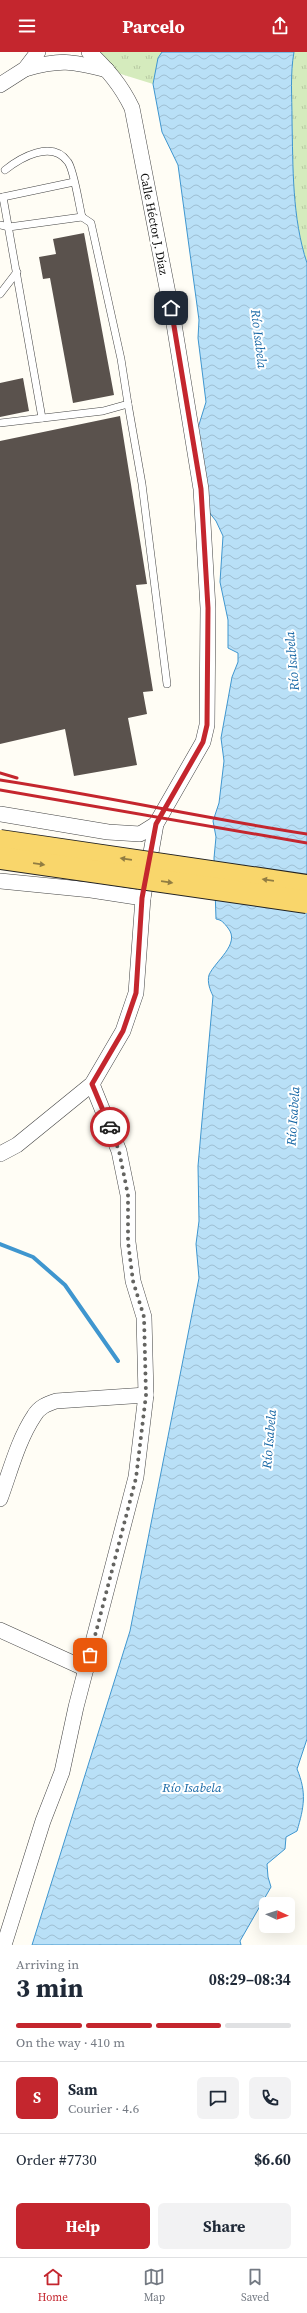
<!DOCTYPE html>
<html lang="en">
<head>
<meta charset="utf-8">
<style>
  :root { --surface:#fff; --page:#f2f2f3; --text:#1f2937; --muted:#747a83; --line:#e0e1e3; --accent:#c4262e }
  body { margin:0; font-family:"Source Serif 4",serif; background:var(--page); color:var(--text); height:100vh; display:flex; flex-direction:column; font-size:15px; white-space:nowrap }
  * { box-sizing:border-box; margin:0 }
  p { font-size:13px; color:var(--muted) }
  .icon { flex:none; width:22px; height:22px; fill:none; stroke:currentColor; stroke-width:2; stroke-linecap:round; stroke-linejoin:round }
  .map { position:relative; height:1893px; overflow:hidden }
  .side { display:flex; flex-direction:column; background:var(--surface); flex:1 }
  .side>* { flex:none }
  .needle { width:26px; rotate:94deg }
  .fabs { position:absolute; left:259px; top:1845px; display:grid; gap:8px }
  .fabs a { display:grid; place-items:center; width:36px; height:36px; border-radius:6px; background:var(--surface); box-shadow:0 4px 16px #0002; font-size:20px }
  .pin { position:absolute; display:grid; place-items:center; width:34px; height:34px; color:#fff; margin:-17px; border-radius:8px; box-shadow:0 2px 6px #0006 }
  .courier { position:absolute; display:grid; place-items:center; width:40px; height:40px; margin:-20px; border:3px solid #c4262e; border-radius:50%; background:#fff; color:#222; box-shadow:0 1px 5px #0007 }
  .head em { font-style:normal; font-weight:700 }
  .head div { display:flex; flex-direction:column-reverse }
  .head { display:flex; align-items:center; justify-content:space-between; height:68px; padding:0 16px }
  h1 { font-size:26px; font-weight:700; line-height:30px }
  .bar { display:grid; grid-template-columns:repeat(4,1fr); gap:6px 4px; align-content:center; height:48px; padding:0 16px }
  .bar i { height:5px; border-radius:3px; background:var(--line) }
  .bar .current { background:var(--accent) }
  .bar p { grid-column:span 4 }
  .line { display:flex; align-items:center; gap:10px; padding:0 16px; border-top:1px solid var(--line) }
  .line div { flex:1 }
  .round { display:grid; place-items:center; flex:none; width:42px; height:42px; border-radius:6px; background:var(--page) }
  .action { display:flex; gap:8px; margin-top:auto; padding:8px 16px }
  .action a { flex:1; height:46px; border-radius:6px; background:var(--accent); color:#fff; font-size:16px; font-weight:700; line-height:46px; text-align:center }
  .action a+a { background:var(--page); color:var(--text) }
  header { display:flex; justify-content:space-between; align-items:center; height:52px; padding:0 16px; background:var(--accent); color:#fff; font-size:18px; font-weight:700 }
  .tabs { display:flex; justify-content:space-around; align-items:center; height:56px; border-top:1px solid var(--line); background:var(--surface); font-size:11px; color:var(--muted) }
  .tabs a { display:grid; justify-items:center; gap:2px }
  .tabs .current { color:var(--accent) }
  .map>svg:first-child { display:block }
  .grass { fill:url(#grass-tufts) }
  .water { fill:url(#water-waves); stroke:#3f96cf }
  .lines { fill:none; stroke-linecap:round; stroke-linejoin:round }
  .stream { stroke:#3f96cf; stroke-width:4 }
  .building { fill:#5a524d }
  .service-casing { stroke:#444; stroke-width:8 }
  .minor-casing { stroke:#444; stroke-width:16 }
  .service { stroke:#fff; stroke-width:7 }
  .minor { stroke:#fff; stroke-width:15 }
  .rail { stroke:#c4262e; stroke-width:3 }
  .primary-bridge-casing { stroke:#222; stroke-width:24; stroke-linecap:butt }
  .primary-bridge { stroke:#f9d66b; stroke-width:22 }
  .oneway { fill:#917d42 }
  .done { stroke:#646461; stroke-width:4; stroke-dasharray:0 7.2 }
  .route { stroke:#c4262e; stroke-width:5 }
  .labels { text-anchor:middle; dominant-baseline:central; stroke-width:4; stroke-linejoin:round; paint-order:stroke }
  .street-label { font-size:12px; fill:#111; stroke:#fff }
  .water-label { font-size:13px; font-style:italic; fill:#1768a6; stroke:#fff }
</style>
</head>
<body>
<header><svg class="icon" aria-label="menu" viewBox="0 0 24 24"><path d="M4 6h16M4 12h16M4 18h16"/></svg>Parcelo<svg class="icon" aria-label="share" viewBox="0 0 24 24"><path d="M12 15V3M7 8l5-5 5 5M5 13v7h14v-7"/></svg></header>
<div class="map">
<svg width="307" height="1893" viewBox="0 0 307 1893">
  <defs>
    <pattern id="grass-tufts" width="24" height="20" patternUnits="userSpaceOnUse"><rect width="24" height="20" fill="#d5ebbd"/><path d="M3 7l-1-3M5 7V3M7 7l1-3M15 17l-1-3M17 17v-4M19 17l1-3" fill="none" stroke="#b6c8a1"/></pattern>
    <pattern id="water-waves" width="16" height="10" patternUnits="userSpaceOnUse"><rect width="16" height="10" fill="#b9e0f7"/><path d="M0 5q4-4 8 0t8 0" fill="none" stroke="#9ebfd3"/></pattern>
  </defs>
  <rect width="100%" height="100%" fill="#fffdf5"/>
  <!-- grass -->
  <g class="grass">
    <polygon points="92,0 165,0 153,32 108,18"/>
    <path d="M 294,0 L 307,0 L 307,211 C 292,166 293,115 292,67 C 292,45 290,22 294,0 Z"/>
  </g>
  <!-- water -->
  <path class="water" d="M 162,0 L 294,0 C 290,22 292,45 292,67 C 293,115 292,166 307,211 L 307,1687 L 297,1717 C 307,1741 304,1755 297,1779 L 286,1785 L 285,1797 L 267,1812 L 268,1825 L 271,1835 L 240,1889 L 241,1893 L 32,1893 L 130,1579 L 199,1226 L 196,1192 L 199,1169 L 198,1114 L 213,944 C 210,938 207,930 209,923 C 215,909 241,892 228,876 C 224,871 222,868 216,867 L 214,806 L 216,785 L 213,769 L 219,751 L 224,709 L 221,686 L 232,625 L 238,610 L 238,601 L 228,596 L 228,568 L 220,530 L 223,484 L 216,469 L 205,455 L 197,379 L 206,350 L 198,286 L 199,268 L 178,113 L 162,80 L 153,32 L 158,6 Z"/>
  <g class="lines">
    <!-- stream -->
    <polyline class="stream" points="0,1192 33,1205 65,1233 118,1309"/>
  </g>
  <!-- building -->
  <g class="building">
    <polygon points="84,181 114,343 73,351 50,226 43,227 39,205 56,202 53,187"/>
    <polygon points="23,326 29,359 0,365 0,331"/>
    <polygon points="120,364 147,532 136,533 153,639 143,640 147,662 128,666 137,713 74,724 65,677 0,692 0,389"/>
  </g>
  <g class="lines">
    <defs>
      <g id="service">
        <polyline points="3,145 74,130"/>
        <polyline points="0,146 3,145 42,366"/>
        <polyline points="0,173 9,175 82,165"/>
        <polyline points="0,242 17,220"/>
        <polyline points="128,352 142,432 167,632"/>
        <path d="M 0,371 L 103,359 L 128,352 L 121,307 L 91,171 L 82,165 C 79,153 74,118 68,110 C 52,87 20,106 5,118"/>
      </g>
      <g id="minor">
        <path d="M 25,17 C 61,7 71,9 107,18"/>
        <polyline points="0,33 25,17 38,0"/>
        <polyline points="0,762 108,780 140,782 156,772"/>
        <polyline points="0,829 91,838 143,846"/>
        <path d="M 0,1102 L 17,1093 L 92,1032 L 123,979 L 136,941 L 143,846 L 156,772 L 203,690 L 207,673 L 208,556 L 201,437 L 174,272 L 132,56 C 121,33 107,17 89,0"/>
        <path d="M 0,1447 C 10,1420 18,1388 34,1364 C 39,1355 47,1352 56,1349 L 146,1343"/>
        <polyline points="0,1578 86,1617"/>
        <polyline points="4,1893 43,1769 62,1720 76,1655 136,1425 146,1343 144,1265 133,1229 128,1190 128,1143 119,1099 92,1032"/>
      </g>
    </defs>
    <!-- service casing -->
    <use href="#service" class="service-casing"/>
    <!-- minor casing -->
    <use href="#minor" class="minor-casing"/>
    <!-- service -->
    <use href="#service" class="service"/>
    <!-- minor -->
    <use href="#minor" class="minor"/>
    <!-- rail -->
    <g class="rail">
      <polyline points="0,721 17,726"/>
      <path d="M 0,728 C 103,744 204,766 307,782"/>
      <polyline points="0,738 307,791"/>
    </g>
    <defs>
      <g id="primary-bridge">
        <polyline points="0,789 307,834"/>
        <polyline points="0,806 307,850"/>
      </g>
    </defs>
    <!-- primary-bridge casing -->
    <use href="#primary-bridge" class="primary-bridge-casing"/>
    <!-- primary-bridge -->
    <use href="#primary-bridge" class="primary-bridge"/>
  </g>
  <!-- one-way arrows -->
  <defs><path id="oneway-solid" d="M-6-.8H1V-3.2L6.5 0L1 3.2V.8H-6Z"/></defs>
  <g class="oneway">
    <use href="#oneway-solid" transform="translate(126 807) rotate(-172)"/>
    <use href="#oneway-solid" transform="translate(39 812) rotate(8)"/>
    <use href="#oneway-solid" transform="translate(268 828) rotate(-172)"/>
    <use href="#oneway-solid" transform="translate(167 830) rotate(8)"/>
  </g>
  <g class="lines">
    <!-- done -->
    <polyline class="done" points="90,1603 136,1426 146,1343 144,1265 133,1229 128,1190 128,1143 119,1099 110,1075"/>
    <!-- route -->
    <polyline class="route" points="110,1075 92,1032 123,979 136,941 142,846 156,772 203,690 207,673 208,556 201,437 171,256"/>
  </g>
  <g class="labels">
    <!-- street labels -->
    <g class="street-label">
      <text transform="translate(154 172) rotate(79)">Calle Héctor J. Díaz</text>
    </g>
    <!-- water labels -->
    <g class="water-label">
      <text transform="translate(259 287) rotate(83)">Río Isabela</text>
      <text transform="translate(292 609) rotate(-95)">Río Isabela</text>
      <text transform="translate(293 1064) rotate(-86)">Río Isabela</text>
      <text transform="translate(269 1387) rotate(-85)">Río Isabela</text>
      <text x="192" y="1735">Río Isabela</text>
    </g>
  </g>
</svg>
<div class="fabs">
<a><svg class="needle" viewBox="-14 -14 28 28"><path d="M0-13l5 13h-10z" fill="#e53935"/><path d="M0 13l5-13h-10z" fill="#747a83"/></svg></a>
</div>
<div class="pin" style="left:90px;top:1603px;background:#ea580c"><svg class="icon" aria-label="bag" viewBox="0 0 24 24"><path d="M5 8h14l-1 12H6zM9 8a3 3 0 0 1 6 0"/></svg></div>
<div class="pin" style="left:171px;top:256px;background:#1f2937"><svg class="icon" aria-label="home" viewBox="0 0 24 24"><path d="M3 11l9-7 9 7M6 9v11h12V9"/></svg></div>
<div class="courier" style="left:110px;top:1075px"><svg class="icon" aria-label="car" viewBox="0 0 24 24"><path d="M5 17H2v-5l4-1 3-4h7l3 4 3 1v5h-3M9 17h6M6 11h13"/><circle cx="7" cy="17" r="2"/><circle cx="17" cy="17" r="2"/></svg></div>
</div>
<section class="side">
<div class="head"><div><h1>3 min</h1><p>Arriving in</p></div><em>08:29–08:34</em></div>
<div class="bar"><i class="current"></i><i class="current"></i><i class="current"></i><i></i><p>On the way · 410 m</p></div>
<div class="line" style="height:72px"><b class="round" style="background:var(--accent);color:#fff">S</b><div><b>Sam</b><p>Courier · 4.6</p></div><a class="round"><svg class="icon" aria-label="chat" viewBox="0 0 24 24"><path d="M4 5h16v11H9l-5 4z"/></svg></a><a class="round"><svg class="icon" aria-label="phone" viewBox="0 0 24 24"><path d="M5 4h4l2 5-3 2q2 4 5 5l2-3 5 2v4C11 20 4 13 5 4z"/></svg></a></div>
<div class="line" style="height:52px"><div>Order #7730</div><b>$6.60</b></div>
<div class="action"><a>Help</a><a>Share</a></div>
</section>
<nav class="tabs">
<a class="current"><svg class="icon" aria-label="home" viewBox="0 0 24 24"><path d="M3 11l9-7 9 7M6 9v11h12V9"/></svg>Home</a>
<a><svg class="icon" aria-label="map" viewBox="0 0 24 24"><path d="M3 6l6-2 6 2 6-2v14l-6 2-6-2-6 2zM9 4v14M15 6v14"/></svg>Map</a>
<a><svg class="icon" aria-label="saved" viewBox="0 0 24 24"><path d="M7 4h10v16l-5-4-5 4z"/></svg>Saved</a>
</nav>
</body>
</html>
